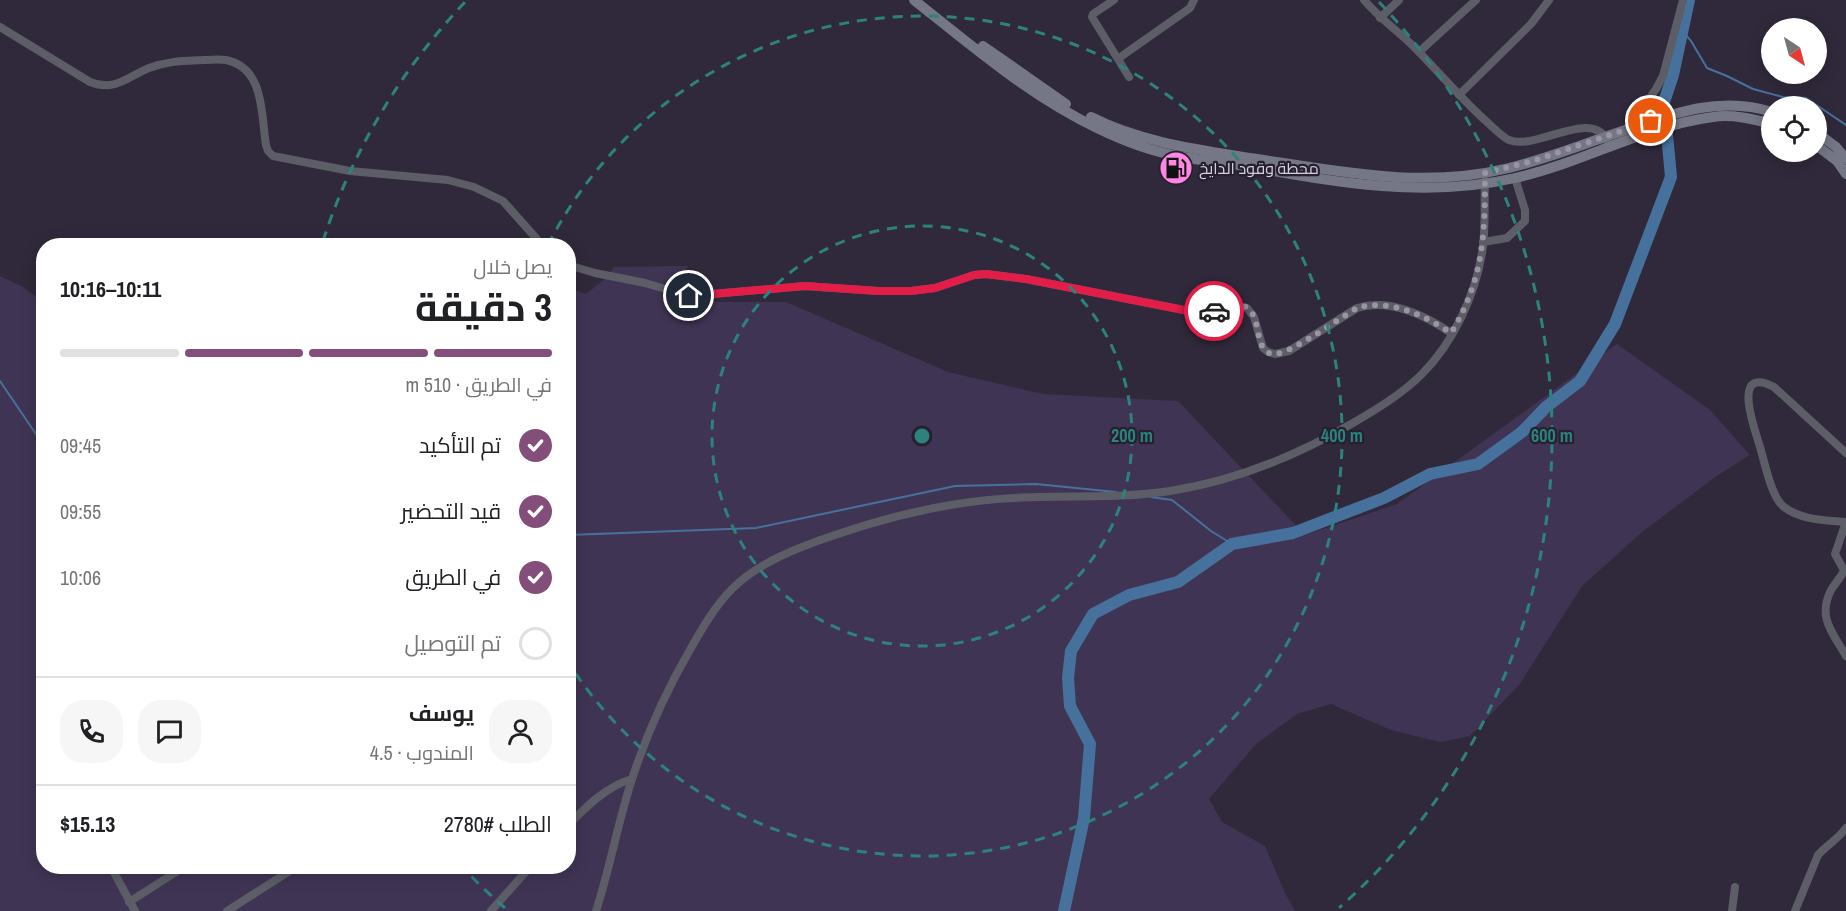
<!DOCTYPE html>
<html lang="ar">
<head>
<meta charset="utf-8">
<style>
  :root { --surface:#fff; --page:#f6f6f6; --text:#202124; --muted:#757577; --line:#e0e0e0; --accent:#834e79 }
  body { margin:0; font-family:"Archivo Narrow",Cairo,sans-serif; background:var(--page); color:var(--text); direction:rtl; height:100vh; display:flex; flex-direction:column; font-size:22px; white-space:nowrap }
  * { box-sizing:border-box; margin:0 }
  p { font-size:20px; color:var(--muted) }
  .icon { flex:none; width:33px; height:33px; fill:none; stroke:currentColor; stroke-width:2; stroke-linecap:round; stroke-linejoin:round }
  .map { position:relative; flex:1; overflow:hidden; direction:ltr }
  .drawer { position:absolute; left:36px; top:238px; width:540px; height:636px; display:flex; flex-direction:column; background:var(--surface); border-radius:24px; box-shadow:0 3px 15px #0003; direction:rtl }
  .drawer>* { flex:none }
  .needle { width:39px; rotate:144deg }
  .controls { position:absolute; left:1761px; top:18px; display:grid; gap:12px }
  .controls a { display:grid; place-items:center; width:66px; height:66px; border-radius:50%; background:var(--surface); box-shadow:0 3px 15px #0003; font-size:30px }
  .pin { position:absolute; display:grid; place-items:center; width:51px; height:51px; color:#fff; margin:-26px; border:3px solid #fff; border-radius:50%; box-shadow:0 2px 6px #0007 }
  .courier { position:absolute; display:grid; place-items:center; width:60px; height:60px; margin:-30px; border:4px solid #e11d48; border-radius:50%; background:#fff; color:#222; box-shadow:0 2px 8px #0007 }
  .headline em { font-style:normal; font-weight:700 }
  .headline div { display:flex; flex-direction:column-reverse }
  .headline { display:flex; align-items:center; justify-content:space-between; height:102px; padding:0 24px }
  h1 { font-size:39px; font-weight:700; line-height:45px }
  .bar { display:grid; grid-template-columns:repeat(4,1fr); gap:9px 6px; align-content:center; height:72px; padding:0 24px }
  .bar i { height:8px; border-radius:4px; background:var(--line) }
  .bar .active { background:var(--accent) }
  .bar p { grid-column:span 4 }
  .line { display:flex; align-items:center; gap:15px; padding:0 24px; border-top:2px solid var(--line) }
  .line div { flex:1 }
  .round { display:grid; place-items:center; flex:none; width:63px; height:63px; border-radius:24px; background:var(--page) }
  ol { padding:0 24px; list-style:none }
  li { display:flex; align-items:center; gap:18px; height:66px }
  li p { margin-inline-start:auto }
  li .icon { padding:6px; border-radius:50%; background:var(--accent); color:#fff; stroke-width:4 }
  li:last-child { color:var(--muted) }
  li i { width:33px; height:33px; border:3px solid var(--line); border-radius:50% }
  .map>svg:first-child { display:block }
  .green { fill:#403454 }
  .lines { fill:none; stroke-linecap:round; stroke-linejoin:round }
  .stream { stroke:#47719d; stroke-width:2 }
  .river { stroke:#47719d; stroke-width:12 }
  .street { stroke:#5c5d66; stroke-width:8 }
  .secondary { stroke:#767786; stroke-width:10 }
  .done { stroke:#9a95a3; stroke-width:6; stroke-dasharray:0 10.8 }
  .route { stroke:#e11d48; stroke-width:8 }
  .ring { fill:none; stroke:#2c837e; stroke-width:3; stroke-dasharray:10 8 }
  .labels { text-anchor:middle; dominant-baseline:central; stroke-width:4.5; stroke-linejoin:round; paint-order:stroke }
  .poi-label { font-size:16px; fill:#d3cfdb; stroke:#262031; text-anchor:start }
  .centre { fill:#2c837e; stroke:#262031; stroke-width:3 }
  .ring-label { font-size:18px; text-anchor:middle; font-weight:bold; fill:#2c837e; stroke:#262031; stroke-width:4.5; stroke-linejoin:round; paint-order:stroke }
</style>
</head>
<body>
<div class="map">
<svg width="1846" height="911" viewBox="0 0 1846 911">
  <rect width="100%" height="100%" fill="#30293b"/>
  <!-- green -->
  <polygon class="green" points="688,266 674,302 786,302 948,372 1043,394 1178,401 1305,535 1397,504 1617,344 1710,410 1750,455 1718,475 1642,532 1582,586 1519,685 1470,736 1440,742 1391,730 1331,704 1297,714 1256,744 1209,799 1222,822 1265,846 1285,893 1295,911 0,911 0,276 23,287 43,302 44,867 568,867 569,288 586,294 606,278 614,267"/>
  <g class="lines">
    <!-- stream -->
    <g class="stream">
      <polyline points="1683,31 1691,41 1707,68 1727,76 1753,89 1783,97 1806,98 1846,125"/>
      <polyline points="0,381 44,446"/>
      <polyline points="1151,497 1172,500 1211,531 1232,544"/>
      <polyline points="568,535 756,528 955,486 1036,484 1116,492"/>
    </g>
    <!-- river -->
    <polyline class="river" points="1064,911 1084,818 1090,744 1070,706 1068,678 1071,651 1093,614 1129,595 1178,582 1232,544 1293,533 1384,498 1430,474 1478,464 1522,432 1546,407 1580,381 1615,324 1671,177 1664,102 1673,75 1689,0"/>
    <!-- street -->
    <g class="street">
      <polyline points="1114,0 1093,14 1092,17 1129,77"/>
      <path d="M 1364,0 C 1379,18 1398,31 1414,47 C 1439,72 1461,99 1487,122 C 1494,128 1501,136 1509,140 C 1536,151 1591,108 1607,140"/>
      <polyline points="1380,18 1399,0"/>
      <path d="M 0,27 L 90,82 C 115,92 127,77 149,68 C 167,61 184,61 203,60 C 211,60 219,59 226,60 C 265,68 261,115 266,145 L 268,151 L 273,156 L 350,171 L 448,180 L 474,187 L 503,201 L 543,246"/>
      <polyline points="1419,52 1476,0"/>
      <polyline points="1119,58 1190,8 1194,0"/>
      <polyline points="1459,95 1531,24 1549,0"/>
      <polyline points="1793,106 1793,103"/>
      <polyline points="1627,129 1656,89 1663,76 1683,0"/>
      <polyline points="1483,242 1507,238 1525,221 1525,210 1515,178"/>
      <path d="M 568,265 L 595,273 L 645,283 L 689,296 L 805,286 L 878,291 L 911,291 L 935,288 L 974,275 L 986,274 L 1026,279 L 1194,312 L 1207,313 L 1237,305 L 1247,308 L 1254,317 L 1263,348 L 1268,352 L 1275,354 L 1289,351 L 1357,308 C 1389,298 1425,315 1451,333"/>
      <path d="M 1846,522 C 1824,520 1801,520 1784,507 C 1771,497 1765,463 1760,447 C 1755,430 1730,364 1774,387 L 1846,453"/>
      <path d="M 1846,522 L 1835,554 L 1844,570 C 1841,578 1835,583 1831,590 C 1817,618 1833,633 1846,656"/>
      <path d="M 568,825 C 587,806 607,786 632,779"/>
      <polyline points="111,867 135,911"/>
      <polyline points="129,902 184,867"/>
      <polyline points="227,911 296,867"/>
      <polyline points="491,911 530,867"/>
      <path d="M 596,911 C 610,868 618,822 632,779 C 647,733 667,689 691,648 C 703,627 715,606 732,589 C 759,562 799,547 835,535 C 893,515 952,501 1014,498 C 1066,495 1118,499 1170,491 C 1235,481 1296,456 1353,423 C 1377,409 1402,394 1422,374 C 1453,343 1475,296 1482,253 C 1486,232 1484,203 1485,181"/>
      <polyline points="1732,911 1735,887"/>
      <path d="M 1795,911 L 1818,855 C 1827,845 1838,839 1846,828"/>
    </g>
    <!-- secondary -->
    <g class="secondary">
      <path d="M 914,0 C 973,47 1030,96 1099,129 C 1120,139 1145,149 1168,154 C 1193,160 1219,162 1245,166 C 1334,182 1425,199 1515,178 C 1582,163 1644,126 1713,117 C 1732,114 1753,119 1772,124"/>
      <polyline points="983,46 1066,104"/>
      <path d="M 1091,117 C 1142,143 1201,150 1257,159 C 1344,172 1422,189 1509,168 C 1542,160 1573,148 1605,137 C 1659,119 1714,93 1772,112"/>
      <polyline points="1816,132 1836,147 1846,159"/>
      <polyline points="1816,145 1837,161 1846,174"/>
    </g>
  </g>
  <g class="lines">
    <!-- done -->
    <path class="done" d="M 1214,311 C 1221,309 1230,305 1237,305 C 1267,305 1249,356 1276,354 C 1293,352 1340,318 1357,308 C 1390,298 1425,316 1451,333 C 1484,279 1485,234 1485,173 L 1533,161 L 1651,121"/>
    <!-- route -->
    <polyline class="route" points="689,296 805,286 878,291 911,291 935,288 974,275 986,274 1026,279 1194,312 1207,313 1214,311"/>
  </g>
  <!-- distance rings -->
  <g class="ring">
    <circle cx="922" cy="436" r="210"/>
    <path d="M548 245A420 420 0 1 1 570 665"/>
    <path d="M505 908A630 630 0 0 1 465 870M323 241A630 630 0 0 1 465 2M1379 2A630 630 0 0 1 1339 908"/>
  </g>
  <!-- icons -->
  <defs>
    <symbol id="fuel-disc" viewBox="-11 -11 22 22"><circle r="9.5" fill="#fd86e2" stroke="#262031"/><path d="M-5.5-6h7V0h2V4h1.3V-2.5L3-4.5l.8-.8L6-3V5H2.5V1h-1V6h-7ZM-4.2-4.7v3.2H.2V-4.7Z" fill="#111"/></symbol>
  </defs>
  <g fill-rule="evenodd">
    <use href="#fuel-disc" x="1157" y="149" width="38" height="38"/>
  </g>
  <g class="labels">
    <!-- poi labels -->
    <g class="poi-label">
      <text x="1199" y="168">محطة وقود الدايخ</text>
    </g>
  </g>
  <circle cx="922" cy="436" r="9" class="centre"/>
  <g class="ring-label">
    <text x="1132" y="442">200 m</text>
    <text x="1342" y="442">400 m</text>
    <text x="1552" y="442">600 m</text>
  </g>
</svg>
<div class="controls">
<a><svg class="needle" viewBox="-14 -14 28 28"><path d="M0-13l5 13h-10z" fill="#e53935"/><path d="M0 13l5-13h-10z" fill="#757577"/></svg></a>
<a><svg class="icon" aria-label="locate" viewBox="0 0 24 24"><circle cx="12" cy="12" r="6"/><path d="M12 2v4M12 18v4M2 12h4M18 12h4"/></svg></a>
</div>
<div class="pin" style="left:1651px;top:121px;background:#ea580c"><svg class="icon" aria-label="bag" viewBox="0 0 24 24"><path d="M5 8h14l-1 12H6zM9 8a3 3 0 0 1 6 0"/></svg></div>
<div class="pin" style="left:689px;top:296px;background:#1f2937"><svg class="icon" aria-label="home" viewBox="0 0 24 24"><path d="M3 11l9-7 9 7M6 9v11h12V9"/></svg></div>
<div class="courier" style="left:1214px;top:311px"><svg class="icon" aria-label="car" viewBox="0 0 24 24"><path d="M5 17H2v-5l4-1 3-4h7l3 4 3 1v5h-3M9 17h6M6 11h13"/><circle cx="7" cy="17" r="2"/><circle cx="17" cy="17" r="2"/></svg></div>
<section class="drawer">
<div class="headline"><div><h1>3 دقيقة</h1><p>يصل خلال</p></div><em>10:11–10:16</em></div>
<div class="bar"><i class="active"></i><i class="active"></i><i class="active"></i><i></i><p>في الطريق · 510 m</p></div>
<ol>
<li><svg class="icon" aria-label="check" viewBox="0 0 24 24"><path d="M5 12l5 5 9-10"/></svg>تم التأكيد<p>09:45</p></li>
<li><svg class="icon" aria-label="check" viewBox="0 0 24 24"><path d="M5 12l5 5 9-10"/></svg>قيد التحضير<p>09:55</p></li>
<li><svg class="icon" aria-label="check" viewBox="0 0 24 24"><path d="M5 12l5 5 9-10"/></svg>في الطريق<p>10:06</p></li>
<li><i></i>تم التوصيل</li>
</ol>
<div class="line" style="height:108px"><a class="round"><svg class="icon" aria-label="person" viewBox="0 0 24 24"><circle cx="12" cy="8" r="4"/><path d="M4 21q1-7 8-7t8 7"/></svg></a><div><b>يوسف</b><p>المندوب · 4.5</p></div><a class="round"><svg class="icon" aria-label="chat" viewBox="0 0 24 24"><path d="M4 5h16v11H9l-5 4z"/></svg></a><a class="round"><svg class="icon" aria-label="phone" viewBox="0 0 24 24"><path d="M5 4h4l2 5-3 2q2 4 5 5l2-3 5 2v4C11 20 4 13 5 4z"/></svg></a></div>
<div class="line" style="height:78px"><div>الطلب #2780</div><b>$15.13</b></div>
</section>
</div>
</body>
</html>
